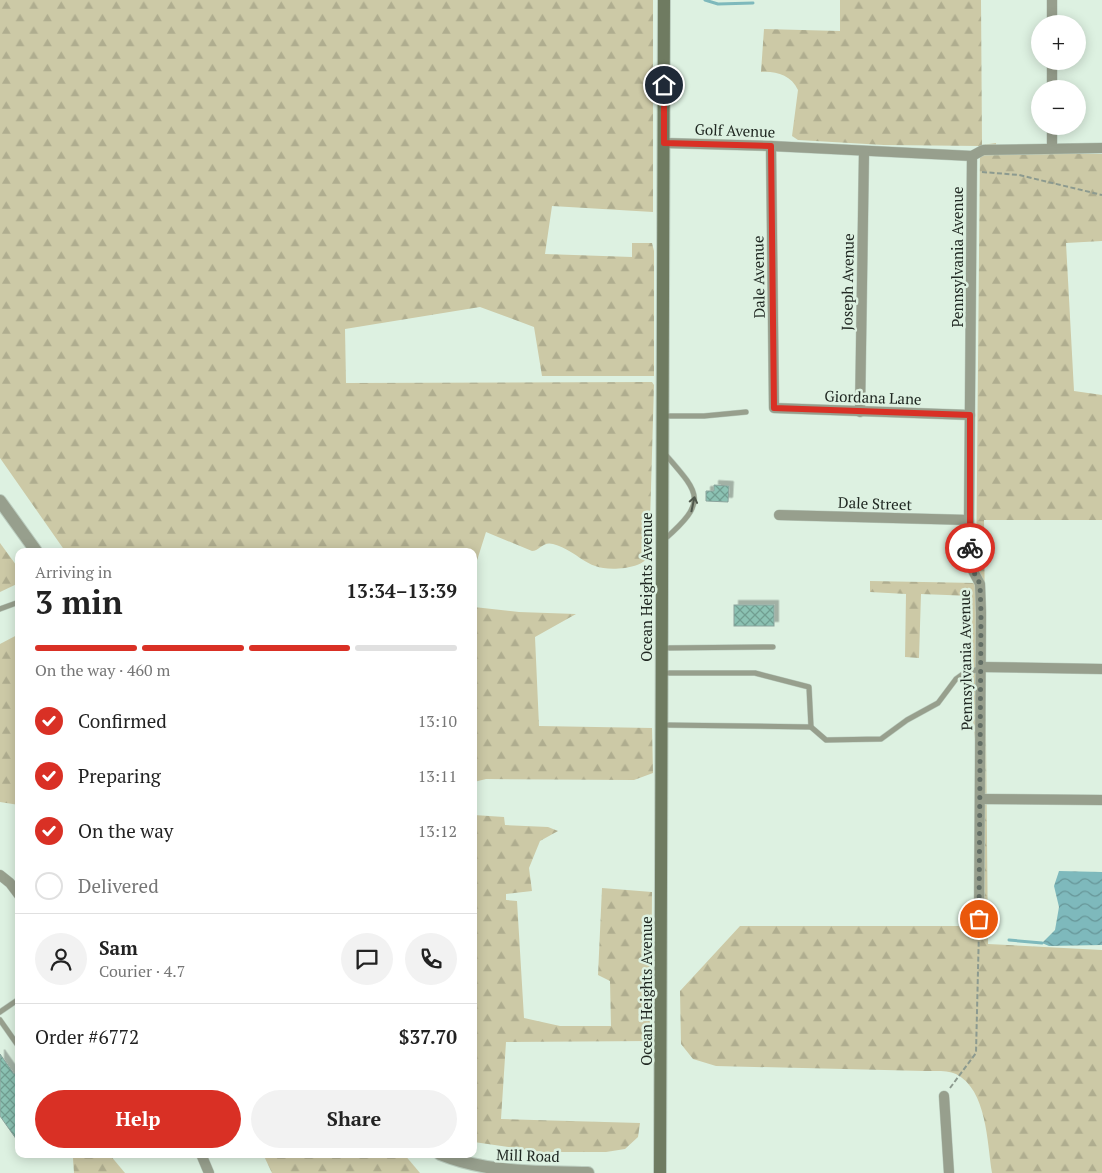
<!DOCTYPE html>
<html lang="en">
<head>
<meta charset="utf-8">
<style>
  :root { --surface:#fff; --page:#f2f2f2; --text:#222; --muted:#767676; --line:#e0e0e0; --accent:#d93025 }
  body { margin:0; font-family:"PT Serif",serif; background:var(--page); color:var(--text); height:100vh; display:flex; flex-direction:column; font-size:19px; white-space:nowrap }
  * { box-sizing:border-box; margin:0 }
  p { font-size:16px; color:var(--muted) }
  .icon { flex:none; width:28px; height:28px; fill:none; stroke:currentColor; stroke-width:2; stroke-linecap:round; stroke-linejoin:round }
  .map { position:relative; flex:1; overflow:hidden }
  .side { position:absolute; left:15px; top:548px; width:462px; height:610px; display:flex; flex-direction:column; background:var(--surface); border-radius:10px; box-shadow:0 2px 12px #0003 }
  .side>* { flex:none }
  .controls { position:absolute; left:1031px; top:15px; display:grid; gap:10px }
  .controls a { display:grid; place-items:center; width:55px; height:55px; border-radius:50%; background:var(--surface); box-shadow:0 2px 12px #0003; font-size:25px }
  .pin { position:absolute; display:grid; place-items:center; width:42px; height:42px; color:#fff; margin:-21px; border:2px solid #fff; border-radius:50%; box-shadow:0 1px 5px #0007 }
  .courier { position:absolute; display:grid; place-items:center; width:50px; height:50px; margin:-25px; border:4px solid #d93025; border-radius:50%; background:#fff; color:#222; box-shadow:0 1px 6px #0007 }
  .headline em { font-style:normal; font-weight:600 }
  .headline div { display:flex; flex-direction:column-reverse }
  .headline { display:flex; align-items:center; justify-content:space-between; height:85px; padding:0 20px }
  h1 { font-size:32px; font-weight:600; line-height:38px }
  .bar { display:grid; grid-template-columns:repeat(4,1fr); gap:8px 5px; align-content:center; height:60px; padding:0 20px }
  .bar i { height:6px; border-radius:4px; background:var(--line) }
  .bar .selected { background:var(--accent) }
  .bar p { grid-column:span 4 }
  .line { display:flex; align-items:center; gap:12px; padding:0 20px; border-top:1px solid var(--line) }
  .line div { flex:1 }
  .round { display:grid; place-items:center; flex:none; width:52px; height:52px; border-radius:26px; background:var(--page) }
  ol { padding:0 20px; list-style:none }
  li { display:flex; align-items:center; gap:15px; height:55px }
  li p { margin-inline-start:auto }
  li .icon { padding:5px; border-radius:50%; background:var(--accent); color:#fff; stroke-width:4 }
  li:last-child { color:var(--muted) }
  li i { width:28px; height:28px; border:2px solid var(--line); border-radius:50% }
  .primary-button { display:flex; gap:10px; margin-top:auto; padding:10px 20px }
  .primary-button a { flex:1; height:58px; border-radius:30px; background:var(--accent); color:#fff; font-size:20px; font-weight:600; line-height:58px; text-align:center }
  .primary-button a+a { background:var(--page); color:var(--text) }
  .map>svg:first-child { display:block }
  .forest { fill:url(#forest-firs) }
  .water { fill:url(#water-waves) }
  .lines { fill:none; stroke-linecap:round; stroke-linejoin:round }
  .stream { stroke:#7eb9bc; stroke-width:3 }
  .building { fill:url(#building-cross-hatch); stroke:#8ba49d; filter:url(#shadow) }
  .service-casing { stroke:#bbcdbf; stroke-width:6 }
  .minor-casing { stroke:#bbcdbf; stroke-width:11 }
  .tertiary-casing { stroke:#bbcdbf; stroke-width:14 }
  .secondary-casing { stroke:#bbcdbf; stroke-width:14 }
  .path { stroke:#8c9a8f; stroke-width:2; stroke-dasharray:5 2.5; stroke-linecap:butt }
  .service { stroke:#979f8d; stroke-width:5 }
  .minor { stroke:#979f8d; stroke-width:10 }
  .tertiary { stroke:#979f8d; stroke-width:12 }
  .secondary { stroke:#6f7b61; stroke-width:12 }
  .oneway { stroke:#50584d }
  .done { stroke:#626e65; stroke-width:5; stroke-dasharray:0 9 }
  .route { stroke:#d93025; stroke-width:6 }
  .labels { text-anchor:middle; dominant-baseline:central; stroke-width:5; stroke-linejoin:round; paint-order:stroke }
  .street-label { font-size:15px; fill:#202822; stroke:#ddf1e1 }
</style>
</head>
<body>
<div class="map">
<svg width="1102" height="1173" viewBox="0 0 1102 1173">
  <defs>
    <pattern id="forest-firs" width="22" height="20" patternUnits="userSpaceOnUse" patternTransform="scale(1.25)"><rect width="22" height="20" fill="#ccc9a6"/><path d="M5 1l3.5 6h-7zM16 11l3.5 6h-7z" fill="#afad8f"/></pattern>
    <pattern id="water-waves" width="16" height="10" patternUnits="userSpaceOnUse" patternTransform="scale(1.25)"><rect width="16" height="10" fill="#7eb9bc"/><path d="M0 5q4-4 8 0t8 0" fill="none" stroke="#679698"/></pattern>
    <pattern id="building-cross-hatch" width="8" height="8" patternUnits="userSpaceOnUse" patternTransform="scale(1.25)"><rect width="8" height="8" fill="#8bc2b3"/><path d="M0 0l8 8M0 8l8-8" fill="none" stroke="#719e91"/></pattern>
    <filter id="shadow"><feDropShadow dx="4.5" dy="-4.5" stdDeviation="0" flood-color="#0004"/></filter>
  </defs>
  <rect width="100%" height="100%" fill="#ddf1e1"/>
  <!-- forest -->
  <g class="forest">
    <path d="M 0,0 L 653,0 L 653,212 L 552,206 L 545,254 L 632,257 L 632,243 L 652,243 L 654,251 L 654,376 L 542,376 L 534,327 L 480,307 L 345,329 L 346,383 L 652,382 L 654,385 L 649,557 C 641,565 635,566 625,568 C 585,573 583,553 553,544 C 543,541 539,551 532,551 L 486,532 L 474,570 L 474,551 L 65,551 L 0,458 Z"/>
    <path d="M 840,0 L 981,0 L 982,145 L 996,143 L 996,154 L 1102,154 L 1102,241 L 1066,243 L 1074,391 L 1102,395 L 1102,520 L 984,520 L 988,944 L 1102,950 L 1102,1173 L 992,1173 C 987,1142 987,1090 956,1074 C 948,1070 934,1071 925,1071 L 716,1066 L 693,1059 L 681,1044 L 680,991 L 740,926 L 976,926 L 981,799 L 973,719 L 972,596 L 921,594 L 919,658 L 905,657 L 906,594 L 870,592 L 870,581 L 976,583 L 980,146 L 884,145 L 798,140 L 792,136 L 798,90 C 791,75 776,71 761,72 L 764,29 L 840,31 Z"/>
    <polygon points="0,543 19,569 19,583 0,592"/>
    <polygon points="474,607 519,612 576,614 535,637 539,726 652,728 653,773 634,780 486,779 474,782"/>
    <polygon points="19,634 19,805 0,802 0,644"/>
    <polygon points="474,815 504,817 505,825 548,827 558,831 540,841 529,868 532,891 506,894 506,900 517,901 524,1018 560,1026 611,1026 610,981 598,975 602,888 652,892 651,1041 506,1042 501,1119 640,1123 638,1137 625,1149 606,1152 542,1152 474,1142"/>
    <polygon points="80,1154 110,1155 125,1173 74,1173 73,1158"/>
    <polygon points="263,1154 404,1154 420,1173 272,1173"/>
  </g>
  <!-- water -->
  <polygon class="water" points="1059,871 1102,872 1102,945 1049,946 1042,943 1055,930 1059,907 1054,886"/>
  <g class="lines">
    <!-- stream -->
    <g class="stream">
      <polyline points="705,0 718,4 753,3"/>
      <polyline points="1009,940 1042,943"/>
    </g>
  </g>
  <!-- building -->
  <g class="building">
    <polygon points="714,485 729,486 728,502 706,501 706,491 714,491"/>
    <rect x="734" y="605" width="40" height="21"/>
    <polygon points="0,1054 14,1074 19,1071 19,1143 0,1116"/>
  </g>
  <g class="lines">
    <defs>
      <g id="service">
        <polyline points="663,416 704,416 746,412"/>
        <path d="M 665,539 C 708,501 700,494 665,454"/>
        <polyline points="0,609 19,602"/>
        <polyline points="663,648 773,647"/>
        <polyline points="663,673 755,673 809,687 811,727 663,725"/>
        <polyline points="811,727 826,740 881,739 907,720 938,703 956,679 963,674 982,668"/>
        <polyline points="0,1012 19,999"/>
        <polyline points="0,1020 19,1047"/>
      </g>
      <g id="minor">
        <polyline points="1052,24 1052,0"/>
        <polyline points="1052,89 1052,61"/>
        <polyline points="664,143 771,146 972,156 983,150 1102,148"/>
        <polyline points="771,146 774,408 970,415"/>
        <polyline points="1052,148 1052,126"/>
        <polyline points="972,156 969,520 970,565 980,584 981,613 979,919"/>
        <polyline points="860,412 864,152"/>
        <polyline points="779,515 969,520"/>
        <polyline points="982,667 1102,669"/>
        <polyline points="981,799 1102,800"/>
        <polyline points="0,875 10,883 19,895"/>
        <polyline points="944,1096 949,1173"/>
        <polyline points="201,1154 209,1173"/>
      </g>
      <g id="tertiary">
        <polyline points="0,501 36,551"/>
        <path d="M 440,1154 C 487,1173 537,1172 588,1173"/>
      </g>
      <polyline id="secondary" points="660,1173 664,0"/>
    </defs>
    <!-- service casing -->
    <use href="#service" class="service-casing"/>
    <!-- minor casing -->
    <use href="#minor" class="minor-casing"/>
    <!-- tertiary casing -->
    <use href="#tertiary" class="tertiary-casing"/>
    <!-- secondary casing -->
    <use href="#secondary" class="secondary-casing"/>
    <!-- path -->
    <g class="path">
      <polyline points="982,172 1019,175 1102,195"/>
      <polyline points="950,1088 976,1053 979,929"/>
    </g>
    <!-- service -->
    <use href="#service" class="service"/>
    <!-- minor -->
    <use href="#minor" class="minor"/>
    <!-- tertiary -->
    <use href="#tertiary" class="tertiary"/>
    <!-- secondary -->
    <use href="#secondary" class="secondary"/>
  </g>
  <!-- one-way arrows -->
  <defs><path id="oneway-shaft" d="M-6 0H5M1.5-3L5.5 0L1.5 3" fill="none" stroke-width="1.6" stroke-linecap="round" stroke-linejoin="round" transform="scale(1.25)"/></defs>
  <use class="oneway" href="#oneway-shaft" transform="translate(693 504) rotate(-78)"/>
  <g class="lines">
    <!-- done -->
    <polyline class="done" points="970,548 970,565 980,584 981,613 979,919"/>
    <!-- route -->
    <polyline class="route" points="664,85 664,143 771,146 774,408 970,415 970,548"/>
  </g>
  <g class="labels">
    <!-- street labels -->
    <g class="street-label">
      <text transform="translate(735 130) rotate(2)">Golf Avenue</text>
      <text transform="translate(957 257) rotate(-90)">Pennsylvania Avenue</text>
      <text transform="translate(758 277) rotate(-91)">Dale Avenue</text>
      <text transform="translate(847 282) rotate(-89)">Joseph Avenue</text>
      <text transform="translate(873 397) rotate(2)">Giordana Lane</text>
      <text transform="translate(875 503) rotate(2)">Dale Street</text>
      <text transform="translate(646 587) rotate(-90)">Ocean Heights Avenue</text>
      <text transform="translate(965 660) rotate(-91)">Pennsylvania Avenue</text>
      <text transform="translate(646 991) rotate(-90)">Ocean Heights Avenue</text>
      <text transform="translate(528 1155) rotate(2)">Mill Road</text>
    </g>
  </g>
</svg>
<div class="controls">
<a>+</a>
<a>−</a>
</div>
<div class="pin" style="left:979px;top:919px;background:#ea580c"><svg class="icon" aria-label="bag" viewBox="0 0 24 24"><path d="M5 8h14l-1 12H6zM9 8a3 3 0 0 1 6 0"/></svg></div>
<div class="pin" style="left:664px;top:85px;background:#1f2937"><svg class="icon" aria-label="home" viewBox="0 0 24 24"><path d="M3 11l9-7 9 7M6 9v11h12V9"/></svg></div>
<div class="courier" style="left:970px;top:548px"><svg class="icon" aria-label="bike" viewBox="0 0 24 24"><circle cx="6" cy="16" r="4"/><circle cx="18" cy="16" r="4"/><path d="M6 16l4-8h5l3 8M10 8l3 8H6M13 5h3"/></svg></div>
<section class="side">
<div class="headline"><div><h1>3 min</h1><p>Arriving in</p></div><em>13:34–13:39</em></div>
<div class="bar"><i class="selected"></i><i class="selected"></i><i class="selected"></i><i></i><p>On the way · 460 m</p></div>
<ol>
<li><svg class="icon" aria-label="check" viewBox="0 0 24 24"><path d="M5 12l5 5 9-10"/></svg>Confirmed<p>13:10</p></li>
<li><svg class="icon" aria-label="check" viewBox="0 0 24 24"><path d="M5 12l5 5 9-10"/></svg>Preparing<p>13:11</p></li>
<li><svg class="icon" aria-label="check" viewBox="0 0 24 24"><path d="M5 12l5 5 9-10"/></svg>On the way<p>13:12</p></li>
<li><i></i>Delivered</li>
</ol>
<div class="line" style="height:90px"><a class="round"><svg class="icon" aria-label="person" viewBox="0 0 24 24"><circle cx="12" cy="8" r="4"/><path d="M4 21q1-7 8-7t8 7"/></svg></a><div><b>Sam</b><p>Courier · 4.7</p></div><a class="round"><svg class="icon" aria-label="chat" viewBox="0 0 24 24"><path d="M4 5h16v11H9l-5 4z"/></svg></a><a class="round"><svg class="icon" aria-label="phone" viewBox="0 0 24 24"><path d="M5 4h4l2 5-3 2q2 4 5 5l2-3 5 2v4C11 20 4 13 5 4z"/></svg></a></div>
<div class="line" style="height:65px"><div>Order #6772</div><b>$37.70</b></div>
<div class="primary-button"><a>Help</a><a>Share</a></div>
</section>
</div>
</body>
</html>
